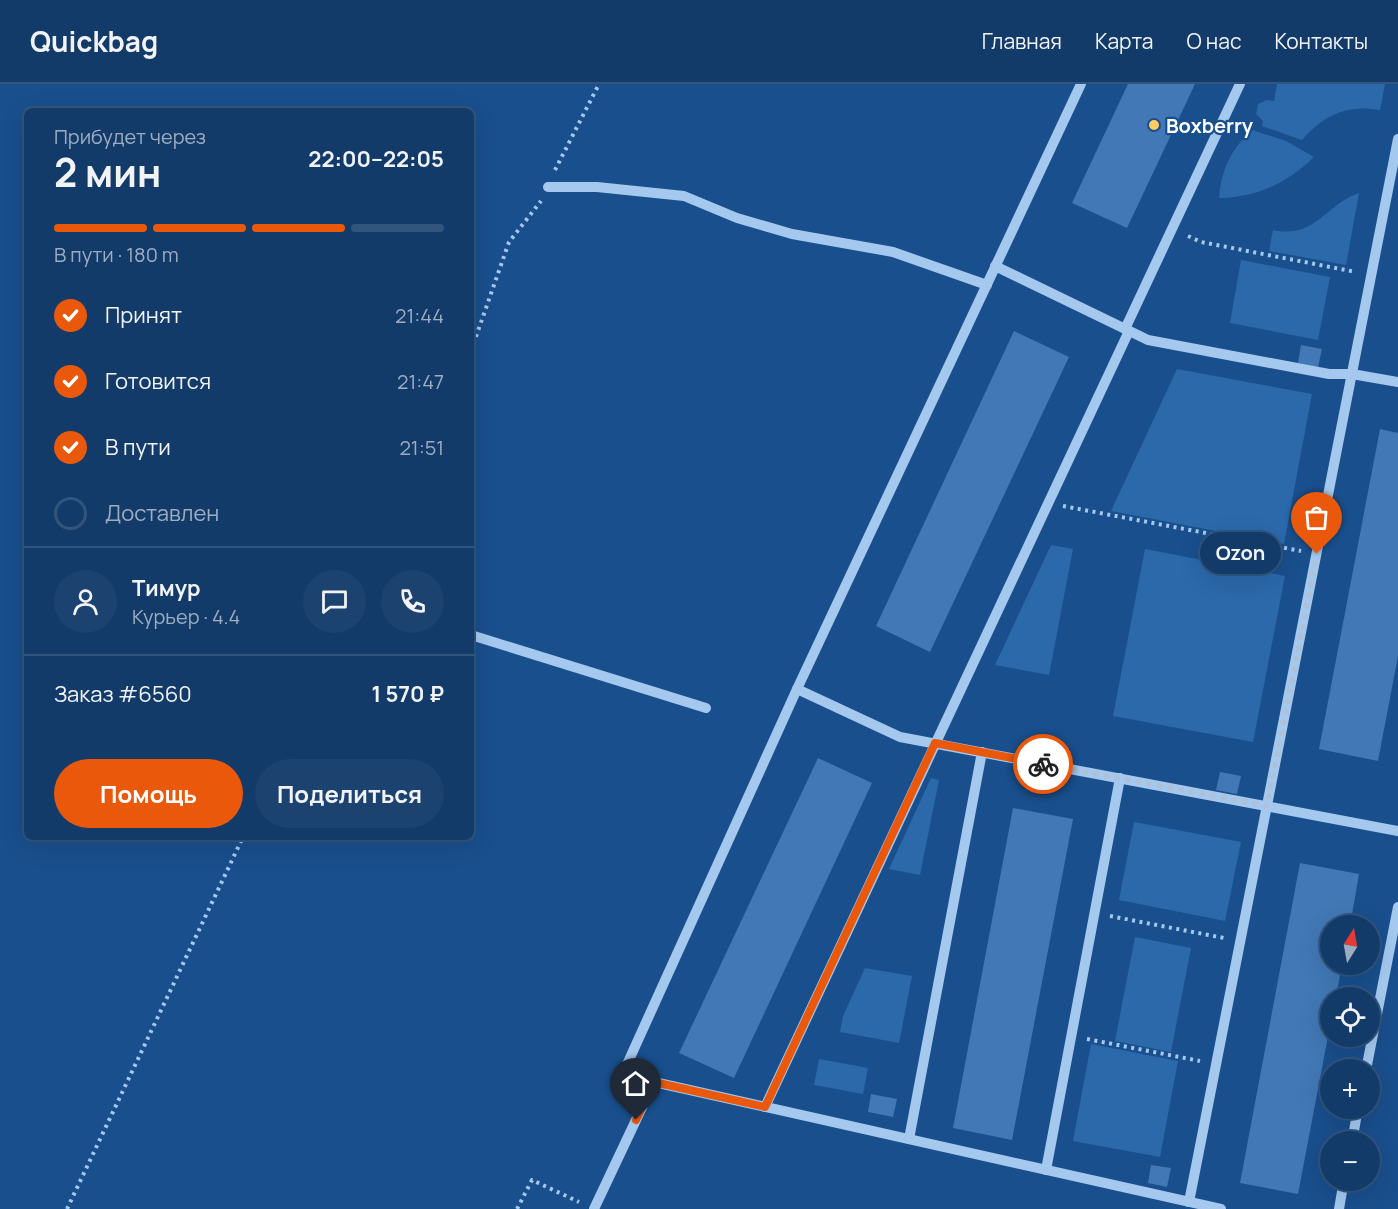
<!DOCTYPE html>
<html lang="ru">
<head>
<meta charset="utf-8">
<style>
  :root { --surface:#133b6a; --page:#1c4270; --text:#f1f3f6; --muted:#9dadc1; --line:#32557e; --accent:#ea580c }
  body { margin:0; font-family:Manrope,sans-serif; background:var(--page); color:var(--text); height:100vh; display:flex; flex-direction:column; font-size:22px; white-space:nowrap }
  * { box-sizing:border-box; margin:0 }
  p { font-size:20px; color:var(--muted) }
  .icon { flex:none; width:33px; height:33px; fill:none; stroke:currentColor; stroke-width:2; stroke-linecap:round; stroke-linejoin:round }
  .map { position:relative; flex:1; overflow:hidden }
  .details { position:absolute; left:24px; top:24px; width:450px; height:732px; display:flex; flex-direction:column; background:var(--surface); border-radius:9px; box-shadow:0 6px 24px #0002,0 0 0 2px var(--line) }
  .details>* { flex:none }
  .needle { width:39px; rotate:11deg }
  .buttons { position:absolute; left:1320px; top:831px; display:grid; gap:12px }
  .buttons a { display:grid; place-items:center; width:60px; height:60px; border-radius:50%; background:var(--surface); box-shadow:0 6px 24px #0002,0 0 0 2px var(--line); font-size:30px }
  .pin { position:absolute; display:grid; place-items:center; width:51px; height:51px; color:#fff; margin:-62px -26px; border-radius:50% 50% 50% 0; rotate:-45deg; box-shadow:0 0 6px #0007 }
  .pin .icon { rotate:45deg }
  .courier { position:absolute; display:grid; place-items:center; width:60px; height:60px; margin:-30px; border:4px solid #ea580c; border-radius:50%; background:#fff; color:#222; box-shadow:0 2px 8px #0007 }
  .bubble { position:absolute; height:42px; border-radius:21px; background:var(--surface); box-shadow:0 6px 24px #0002,0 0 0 2px var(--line); font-size:20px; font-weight:700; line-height:42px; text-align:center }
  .summary em { font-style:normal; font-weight:700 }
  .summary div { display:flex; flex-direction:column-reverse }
  .summary { display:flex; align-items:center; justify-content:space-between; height:102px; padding:0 30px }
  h1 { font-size:39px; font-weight:700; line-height:45px }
  .bar { display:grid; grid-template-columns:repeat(4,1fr); gap:9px 6px; align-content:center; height:72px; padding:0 30px }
  .bar i { height:8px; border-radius:4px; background:var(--line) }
  .bar .selected { background:var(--accent) }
  .bar p { grid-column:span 4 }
  .line { display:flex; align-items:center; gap:15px; padding:0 30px; border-top:2px solid var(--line) }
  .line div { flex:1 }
  .round { display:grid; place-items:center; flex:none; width:63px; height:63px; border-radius:32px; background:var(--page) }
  ol { padding:0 30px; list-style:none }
  li { display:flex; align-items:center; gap:18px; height:66px }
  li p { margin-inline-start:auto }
  li .icon { padding:6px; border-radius:50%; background:var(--accent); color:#fff; stroke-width:4 }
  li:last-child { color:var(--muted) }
  li i { width:33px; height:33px; border:3px solid var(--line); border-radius:50% }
  .action { display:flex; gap:12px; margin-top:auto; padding:12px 30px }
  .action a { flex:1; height:69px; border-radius:36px; background:var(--accent); color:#fff; font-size:24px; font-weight:700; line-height:69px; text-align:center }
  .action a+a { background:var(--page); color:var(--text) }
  header { display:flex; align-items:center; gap:36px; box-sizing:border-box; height:84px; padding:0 30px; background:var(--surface); border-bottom:2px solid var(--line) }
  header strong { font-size:28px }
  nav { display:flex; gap:33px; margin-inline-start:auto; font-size:21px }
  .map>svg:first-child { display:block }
  .green { fill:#2b69ab }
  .building { fill:#4178b5 }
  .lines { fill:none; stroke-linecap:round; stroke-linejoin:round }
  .path { stroke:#a4c8ee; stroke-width:4; stroke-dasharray:3 4.5; stroke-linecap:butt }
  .minor { stroke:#a4c8ee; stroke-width:10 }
  .done { stroke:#aec1d7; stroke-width:6; stroke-dasharray:0 10.8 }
  .route { stroke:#ea580c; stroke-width:8 }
  .poi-dot { fill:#ffcd62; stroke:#194f8d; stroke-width:2 }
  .labels { text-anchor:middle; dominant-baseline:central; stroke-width:4.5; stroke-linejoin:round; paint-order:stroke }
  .poi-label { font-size:20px; font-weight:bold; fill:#fff; stroke:#194f8d; text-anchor:start }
</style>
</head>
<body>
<header>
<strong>Quickbag</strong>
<nav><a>Главная</a><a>Карта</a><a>О нас</a><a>Контакты</a></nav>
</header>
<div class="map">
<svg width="1398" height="1125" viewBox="0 0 1398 1125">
  <rect width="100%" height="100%" fill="#194f8d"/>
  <!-- green -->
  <g class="green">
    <path d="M 1277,0 L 1385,0 L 1380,26 C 1347,20 1324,31 1302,56 L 1262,42 L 1263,37 L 1256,30 L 1258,20 L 1267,16 L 1274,17 Z"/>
    <path d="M 1252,46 L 1286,57 L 1314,73 C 1286,100 1257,113 1219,114 C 1221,86 1231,65 1252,46 Z"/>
    <path d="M 1359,109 L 1346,181 L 1269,167 L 1273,146 C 1316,155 1323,122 1359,109 Z"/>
    <polygon points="1241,176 1330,193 1318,256 1230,239"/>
    <polygon points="1177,285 1312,310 1284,460 1111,427"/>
    <polygon points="1051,461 1073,465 1049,591 995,581"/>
    <polygon points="1145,465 1285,492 1253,658 1113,632"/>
    <polygon points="931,694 939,696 920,791 889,785"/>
    <polygon points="1134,738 1241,758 1225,837 1119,816"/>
    <polygon points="1135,853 1191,864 1171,968 1115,957"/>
    <polygon points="865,884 912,892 899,959 840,948 843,932"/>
    <polygon points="1091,960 1178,977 1160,1073 1073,1057"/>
    <polygon points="819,975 868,984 863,1010 814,1001"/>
  </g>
  <!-- building -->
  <g class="building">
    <polygon points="1128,0 1195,0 1127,144 1072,119"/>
    <polygon points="1014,247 1069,273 930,568 876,542"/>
    <polygon points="1301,261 1322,265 1318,283 1298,279"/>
    <polygon points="1380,345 1398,349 1398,572 1378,677 1319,665"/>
    <polygon points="818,674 872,699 734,994 679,969"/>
    <polygon points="1220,688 1241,692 1237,710 1216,706"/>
    <polygon points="1013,724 1073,735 1012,1056 953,1044"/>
    <polygon points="1300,779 1359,790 1350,842 1330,842 1330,880 1342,880 1336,914 1330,914 1330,942 1298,1110 1240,1099"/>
    <polygon points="871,1010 897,1015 893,1033 868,1028"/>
    <polygon points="1151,1081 1171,1084 1167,1103 1148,1099"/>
  </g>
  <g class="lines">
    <!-- path -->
    <g class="path">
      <polyline points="555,86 599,0"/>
      <polyline points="1188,152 1201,158 1356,188"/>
      <polyline points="471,267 509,158 541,117"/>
      <polyline points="1063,422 1301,467"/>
      <polyline points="1110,832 1224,854"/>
      <polyline points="1087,955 1200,977"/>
      <polyline points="67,1125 243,753"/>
      <polyline points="517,1125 532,1096 579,1118"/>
    </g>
    <!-- minor -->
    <g class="minor">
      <polyline points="1081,0 797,605 624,987 654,998 1221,1125"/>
      <polyline points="548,103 597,103 684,112 737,134 792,150 893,168 987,201"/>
      <polyline points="995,182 1148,256 1329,290 1352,290 1398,298"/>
      <polyline points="1125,245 1240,0"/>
      <polyline points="471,551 706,624"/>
      <polyline points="797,605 900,653 1398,747"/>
      <polyline points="1366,986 1398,823"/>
      <polyline points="765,1023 1129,247"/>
      <polyline points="909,1055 982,668"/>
      <polyline points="1352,1058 1358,1024"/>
      <polyline points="1046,1086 1120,694"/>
      <polyline points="1189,1118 1398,55"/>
      <polyline points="594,1125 654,998"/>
      <polyline points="1339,1125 1344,1096"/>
    </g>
  </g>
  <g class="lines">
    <!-- done -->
    <polyline class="done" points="1043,680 1267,722 1317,470"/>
    <!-- route -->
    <polyline class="route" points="636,1036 654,998 765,1023 935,659 1043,680"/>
  </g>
  <!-- markers -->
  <circle class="poi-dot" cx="1154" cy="41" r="6"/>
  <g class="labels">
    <!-- poi labels -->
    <g class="poi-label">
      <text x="1166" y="41">Boxberry</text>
    </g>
  </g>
</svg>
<div class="buttons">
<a><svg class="needle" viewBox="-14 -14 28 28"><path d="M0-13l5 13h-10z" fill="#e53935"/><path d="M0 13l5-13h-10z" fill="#9dadc1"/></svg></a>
<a><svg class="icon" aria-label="locate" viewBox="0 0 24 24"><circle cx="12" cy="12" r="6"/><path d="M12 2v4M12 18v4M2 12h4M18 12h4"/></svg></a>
<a>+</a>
<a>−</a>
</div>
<div class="pin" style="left:1317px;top:470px;background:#ea580c"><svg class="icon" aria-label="bag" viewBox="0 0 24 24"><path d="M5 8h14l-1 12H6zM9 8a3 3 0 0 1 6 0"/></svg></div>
<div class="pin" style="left:636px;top:1036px;background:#1f2937"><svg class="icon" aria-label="home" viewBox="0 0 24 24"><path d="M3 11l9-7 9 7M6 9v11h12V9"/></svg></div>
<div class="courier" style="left:1043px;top:680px"><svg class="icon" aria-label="bike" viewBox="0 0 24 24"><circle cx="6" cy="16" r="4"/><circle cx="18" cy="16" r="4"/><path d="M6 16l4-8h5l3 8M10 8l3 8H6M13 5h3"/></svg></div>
<div class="bubble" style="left:1200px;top:448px;width:81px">Ozon</div>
<section class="details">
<div class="summary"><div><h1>2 мин</h1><p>Прибудет через</p></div><em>22:00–22:05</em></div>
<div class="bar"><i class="selected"></i><i class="selected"></i><i class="selected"></i><i></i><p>В пути · 180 m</p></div>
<ol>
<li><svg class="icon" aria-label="check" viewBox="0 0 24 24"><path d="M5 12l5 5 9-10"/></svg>Принят<p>21:44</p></li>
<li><svg class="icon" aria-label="check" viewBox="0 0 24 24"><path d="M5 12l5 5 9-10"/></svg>Готовится<p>21:47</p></li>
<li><svg class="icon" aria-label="check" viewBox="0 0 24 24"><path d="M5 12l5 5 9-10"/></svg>В пути<p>21:51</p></li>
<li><i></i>Доставлен</li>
</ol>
<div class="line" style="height:108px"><a class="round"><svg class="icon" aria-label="person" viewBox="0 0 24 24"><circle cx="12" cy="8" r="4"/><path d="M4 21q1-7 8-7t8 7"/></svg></a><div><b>Тимур</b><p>Курьер · 4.4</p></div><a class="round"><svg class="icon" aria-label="chat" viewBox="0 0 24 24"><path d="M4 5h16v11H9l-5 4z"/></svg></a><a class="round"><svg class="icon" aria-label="phone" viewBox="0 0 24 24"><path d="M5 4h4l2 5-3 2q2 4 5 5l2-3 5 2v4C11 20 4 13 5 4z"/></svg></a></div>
<div class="line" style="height:78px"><div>Заказ #6560</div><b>1 570 ₽</b></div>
<div class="action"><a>Помощь</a><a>Поделиться</a></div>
</section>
</div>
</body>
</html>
